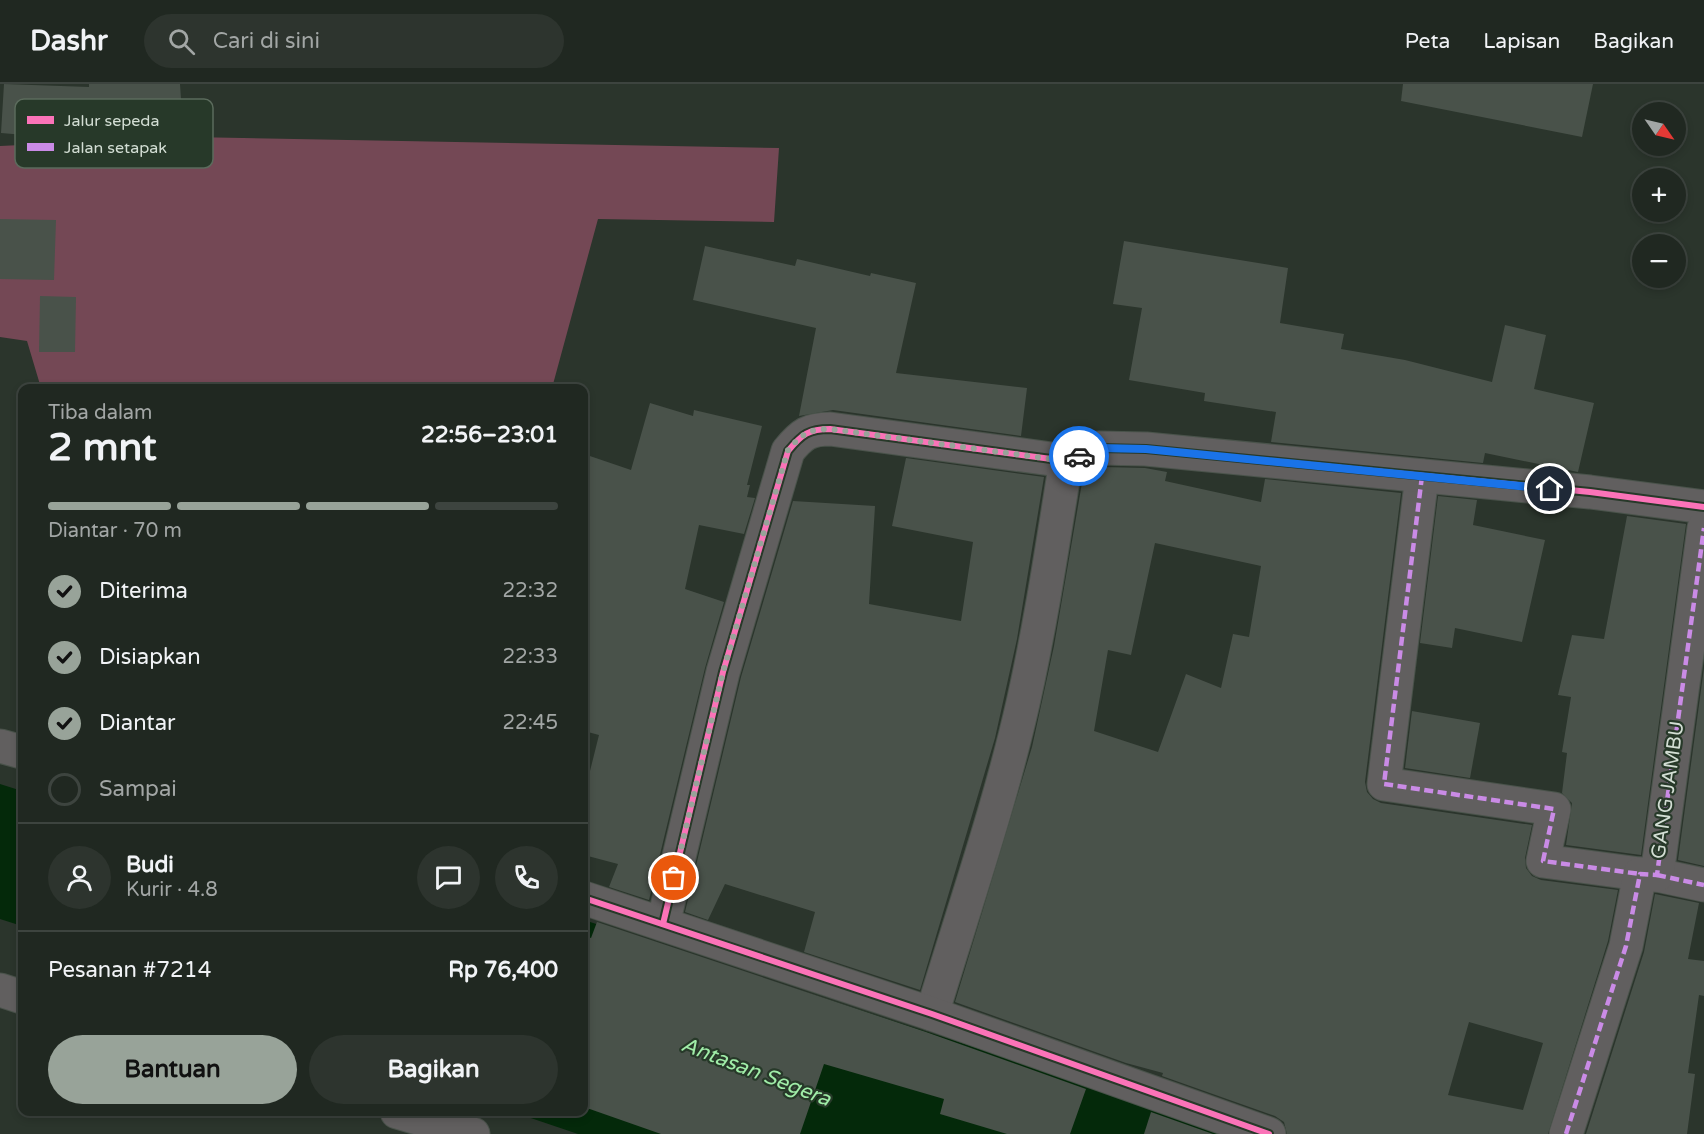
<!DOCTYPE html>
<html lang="id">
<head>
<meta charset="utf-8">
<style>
  :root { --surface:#202821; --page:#2d342e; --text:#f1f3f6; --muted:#a2a6a5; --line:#3d443f; --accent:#98a399 }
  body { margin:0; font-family:"Varela Round",sans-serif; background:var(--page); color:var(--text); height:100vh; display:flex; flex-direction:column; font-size:22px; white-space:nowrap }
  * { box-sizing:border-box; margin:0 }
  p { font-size:20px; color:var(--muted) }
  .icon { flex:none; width:33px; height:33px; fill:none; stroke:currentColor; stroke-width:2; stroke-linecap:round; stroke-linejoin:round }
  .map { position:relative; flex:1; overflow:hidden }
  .details { position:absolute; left:18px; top:300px; width:570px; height:732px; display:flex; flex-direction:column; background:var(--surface); border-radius:12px; box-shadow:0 3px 9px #0003,0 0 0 2px var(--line) }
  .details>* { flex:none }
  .needle { width:39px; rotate:124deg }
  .tools { position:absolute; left:1632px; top:18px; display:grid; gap:12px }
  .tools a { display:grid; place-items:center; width:54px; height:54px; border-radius:50%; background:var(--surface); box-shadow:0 3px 9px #0003,0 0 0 2px var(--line); font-size:30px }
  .pin { position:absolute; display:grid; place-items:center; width:51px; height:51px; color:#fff; margin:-26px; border:3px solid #fff; border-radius:50%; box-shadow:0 2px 6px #0007 }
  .courier { position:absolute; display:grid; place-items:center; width:60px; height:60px; margin:-30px; border:4px solid #1a73e8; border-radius:50%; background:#fff; color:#222; box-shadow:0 2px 8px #0007 }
  .summary em { font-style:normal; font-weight:700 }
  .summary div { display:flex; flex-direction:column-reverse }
  .summary { display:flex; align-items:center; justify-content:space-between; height:102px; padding:0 30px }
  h1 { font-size:39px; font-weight:700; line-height:45px }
  .bar { display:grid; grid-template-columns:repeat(4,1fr); gap:9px 6px; align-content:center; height:72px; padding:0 30px }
  .bar i { height:8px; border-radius:4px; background:var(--line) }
  .bar .selected { background:var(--accent) }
  .bar p { grid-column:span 4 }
  .line { display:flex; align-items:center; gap:15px; padding:0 30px; border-top:2px solid var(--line) }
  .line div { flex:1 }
  .round { display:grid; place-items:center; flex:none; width:63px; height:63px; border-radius:32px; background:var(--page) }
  ol { padding:0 30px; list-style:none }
  li { display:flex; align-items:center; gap:18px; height:66px }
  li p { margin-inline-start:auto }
  li .icon { padding:6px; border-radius:50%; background:var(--accent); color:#111; stroke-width:4 }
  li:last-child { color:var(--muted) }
  li i { width:33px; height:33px; border:3px solid var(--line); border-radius:50% }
  .cta { display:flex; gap:12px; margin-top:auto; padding:12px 30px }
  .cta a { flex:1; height:69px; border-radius:36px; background:var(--accent); color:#111; font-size:24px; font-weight:700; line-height:69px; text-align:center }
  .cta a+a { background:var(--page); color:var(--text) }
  header { display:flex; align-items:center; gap:36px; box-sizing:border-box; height:84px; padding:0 30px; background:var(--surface); border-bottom:2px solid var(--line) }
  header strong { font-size:28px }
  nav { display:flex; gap:33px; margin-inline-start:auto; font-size:21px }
  .search { width:420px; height:54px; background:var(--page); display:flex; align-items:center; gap:15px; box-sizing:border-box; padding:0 21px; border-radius:33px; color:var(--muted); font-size:22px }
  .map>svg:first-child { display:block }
  .green { fill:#744855 }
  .water { fill:#04290a }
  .building { fill:#49524a; fill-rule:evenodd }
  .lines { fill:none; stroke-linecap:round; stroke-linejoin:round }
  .minor-casing { stroke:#4a534b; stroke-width:35 }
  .tertiary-casing { stroke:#4a534b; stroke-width:35 }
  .minor { stroke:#615f5f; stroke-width:33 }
  .tertiary { stroke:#615f5f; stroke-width:33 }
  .quiet { stroke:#ca8be6; stroke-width:4.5; stroke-dasharray:9 4.5; stroke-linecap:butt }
  .cycleway-casing { stroke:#273929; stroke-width:10 }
  .cycleway { stroke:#fb73b8; stroke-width:6 }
  .done { stroke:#98a399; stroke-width:6; stroke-dasharray:0 10.8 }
  .route { stroke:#1a73e8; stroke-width:8 }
  .labels { text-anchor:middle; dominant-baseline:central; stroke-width:4.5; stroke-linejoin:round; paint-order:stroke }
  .street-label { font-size:20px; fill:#d3ded4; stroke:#273929 }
  .water-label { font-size:21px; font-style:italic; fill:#a0eda8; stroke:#273929 }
  .key { fill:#273929; stroke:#5b6b5c; stroke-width:1.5 }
  .key-label { font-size:16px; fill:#d3ded4 }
</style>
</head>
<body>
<header>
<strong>Dashr</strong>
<div class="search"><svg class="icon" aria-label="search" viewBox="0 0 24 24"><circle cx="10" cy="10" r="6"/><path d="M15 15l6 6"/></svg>Cari di sini</div>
<nav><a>Peta</a><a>Lapisan</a><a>Bagikan</a></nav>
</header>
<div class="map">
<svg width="1704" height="1050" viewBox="0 0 1704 1050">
  <rect width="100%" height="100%" fill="#2b352c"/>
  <!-- green -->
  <polygon class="green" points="190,53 779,64 774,138 598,135 552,304 41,304 27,257 0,253 0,62"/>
  <!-- water -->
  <g class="water">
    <polygon points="0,700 22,707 22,842 0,835"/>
    <polygon points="584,836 1240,1050 578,1050 513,1028 584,1028"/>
  </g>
  <!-- building -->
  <g class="building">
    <polygon points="4,0 89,3 89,0 180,0 183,45 72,52 72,55 1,49"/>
    <polygon points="1403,0 1593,0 1582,53 1401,17"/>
    <polygon points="0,135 56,136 54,196 0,195"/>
    <polygon points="1124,157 1288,184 1280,239 1344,250 1341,265 1405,276 1492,298 1505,241 1546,251 1534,305 1594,319 1578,388 1485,369 1483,379 1271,358 1276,328 1204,317 1205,309 1129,296 1142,224 1113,220"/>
    <polygon points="705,162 795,182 797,175 870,192 871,189 916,199 896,289 1027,304 1021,352 833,326 799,332 816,244 693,216"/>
    <polygon points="40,212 76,213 75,268 39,268"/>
    <polygon points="650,319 693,332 694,326 762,342 747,401 750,401 747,413 755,414 744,450 699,441 685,505 724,518 705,584 649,816 609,803 618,780 584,771 584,711 599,651 584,647 584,370 631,386"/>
    <polygon points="906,374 1044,393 1017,555 995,654 920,906 804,868 815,828 725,800 708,836 685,828 741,593 793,417 875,422 869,520 961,537 973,458 892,442"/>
    <path d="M 1102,383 L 1145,384 L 1167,388 L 1165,397 L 1261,418 L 1265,395 L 1401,409 L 1365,698 L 1367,708 L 1373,715 L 1381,719 L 1532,741 L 1525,774 L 1526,784 L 1532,792 L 1541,796 L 1618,806 L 1608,857 L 1548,1050 L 1287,1050 L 1284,1038 L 1275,1032 L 1162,992 L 1163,989 L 1126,979 L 955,918 L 1032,663 L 1054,562 L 1083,393 L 1093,394 L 1095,386 ZM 1155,459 L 1261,482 L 1249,553 L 1233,550 L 1221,604 L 1186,590 L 1158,668 L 1094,647 L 1108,566 L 1131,571 ZM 1469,938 L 1543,959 L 1523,1026 L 1448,1011 Z"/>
    <polygon points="1438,412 1477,416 1473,441 1545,456 1522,558 1455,544 1452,564 1420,559"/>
    <polygon points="1627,432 1686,440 1641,771 1566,761 1572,719 1562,709 1567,669 1562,668 1571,613 1558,611 1572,551 1604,555"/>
    <polygon points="1704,584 1704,782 1678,776"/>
    <polygon points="1412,627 1480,639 1470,694 1405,684"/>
    <polygon points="1655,810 1699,819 1688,875 1704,877 1704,912 1699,911 1688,989 1695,990 1687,1050 1586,1050 1644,868"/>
    <polygon points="597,838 926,948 1086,1005 1070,1050 1007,1050 940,1030 944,1015 824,980 800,1050 661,1050 584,1023 584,851 591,854"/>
    <polygon points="1151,1028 1213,1050 1144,1050"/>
  </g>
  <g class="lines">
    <defs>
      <g id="minor">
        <polyline points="1422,392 1384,700 1554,725 1543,777 1640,790"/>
        <polyline points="1657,791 1704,801"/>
        <path d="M 663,840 L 723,588 L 788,367 C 802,350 809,345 830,345 L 1066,377 L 1099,364 L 1146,365 L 1590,408 L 1704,423"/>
        <polyline points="0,906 22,913"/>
        <path d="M 932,930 C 963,827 999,725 1023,619 C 1041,539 1053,458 1066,377"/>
        <polyline points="397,1028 473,1050"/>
        <polyline points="1566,1050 1626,862 1640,790 1657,791 1704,444"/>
      </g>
      <g id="tertiary">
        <polyline points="0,662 22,668"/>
        <polyline points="584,814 932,930 1269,1050"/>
      </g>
    </defs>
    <!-- minor casing -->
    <use href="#minor" class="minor-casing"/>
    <!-- tertiary casing -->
    <use href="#tertiary" class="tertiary-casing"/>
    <!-- minor -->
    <use href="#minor" class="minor"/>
    <!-- tertiary -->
    <use href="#tertiary" class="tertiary"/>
    <!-- quiet -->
    <g class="quiet">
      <polyline points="1422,392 1384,700 1554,725 1543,777 1640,790"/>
      <polyline points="1657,791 1704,801"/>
      <polyline points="1566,1050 1626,862 1640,790 1657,791 1704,444"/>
    </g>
    <defs>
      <g id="cycleway">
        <polyline points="584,814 932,930 1269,1050"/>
        <path d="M 663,840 L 723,588 L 788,367 C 802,350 809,345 830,345 L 1066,377 L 1099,364 L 1146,365 L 1590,408 L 1704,423"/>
      </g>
    </defs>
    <!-- cycleway casing -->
    <use href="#cycleway" class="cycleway-casing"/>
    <!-- cycleway -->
    <use href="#cycleway" class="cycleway"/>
  </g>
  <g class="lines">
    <!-- done -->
    <path class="done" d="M 674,794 L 723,588 L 788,366 C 802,350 809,345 830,345 L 1066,377 L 1079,372"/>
    <!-- route -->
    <polyline class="route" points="1079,372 1099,364 1146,365 1550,405"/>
  </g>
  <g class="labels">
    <!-- street labels -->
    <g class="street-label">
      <text transform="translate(1668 706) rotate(-82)">GANG JAMBU</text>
    </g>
    <!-- water labels -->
    <g class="water-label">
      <text transform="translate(756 988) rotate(21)">Antasan Segera</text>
    </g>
  </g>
  <!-- legend -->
  <rect x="15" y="15" width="198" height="69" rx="9" class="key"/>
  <rect x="27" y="32" width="27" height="8" fill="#fb73b8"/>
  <rect x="27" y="59" width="27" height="8" fill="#ca8be6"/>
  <g class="key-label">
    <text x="64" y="42">Jalur sepeda</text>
    <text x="64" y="69">Jalan setapak</text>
  </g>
</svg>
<div class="tools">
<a><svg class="needle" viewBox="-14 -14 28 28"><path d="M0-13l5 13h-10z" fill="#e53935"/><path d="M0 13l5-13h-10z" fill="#a2a6a5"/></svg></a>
<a>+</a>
<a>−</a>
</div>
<div class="pin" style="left:674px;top:794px;background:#ea580c"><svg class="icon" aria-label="bag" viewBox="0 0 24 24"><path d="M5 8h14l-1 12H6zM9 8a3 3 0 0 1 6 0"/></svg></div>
<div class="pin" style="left:1550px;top:405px;background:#1f2937"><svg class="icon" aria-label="home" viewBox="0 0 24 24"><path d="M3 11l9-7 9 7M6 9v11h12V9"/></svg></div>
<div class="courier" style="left:1079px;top:372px"><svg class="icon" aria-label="car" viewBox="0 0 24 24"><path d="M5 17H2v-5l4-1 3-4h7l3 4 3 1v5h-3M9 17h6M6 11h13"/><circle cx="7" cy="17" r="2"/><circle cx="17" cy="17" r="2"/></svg></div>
<section class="details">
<div class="summary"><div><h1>2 mnt</h1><p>Tiba dalam</p></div><em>22:56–23:01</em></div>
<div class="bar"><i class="selected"></i><i class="selected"></i><i class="selected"></i><i></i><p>Diantar · 70 m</p></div>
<ol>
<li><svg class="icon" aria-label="check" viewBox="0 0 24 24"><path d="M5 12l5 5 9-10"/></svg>Diterima<p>22:32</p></li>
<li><svg class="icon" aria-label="check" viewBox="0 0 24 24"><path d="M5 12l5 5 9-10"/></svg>Disiapkan<p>22:33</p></li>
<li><svg class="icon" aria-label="check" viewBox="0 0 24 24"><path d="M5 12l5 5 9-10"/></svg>Diantar<p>22:45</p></li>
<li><i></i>Sampai</li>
</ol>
<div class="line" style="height:108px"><a class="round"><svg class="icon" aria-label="person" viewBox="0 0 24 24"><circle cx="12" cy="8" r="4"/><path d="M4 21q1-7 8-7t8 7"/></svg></a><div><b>Budi</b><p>Kurir · 4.8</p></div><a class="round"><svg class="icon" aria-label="chat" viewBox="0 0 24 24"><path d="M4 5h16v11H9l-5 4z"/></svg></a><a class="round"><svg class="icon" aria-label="phone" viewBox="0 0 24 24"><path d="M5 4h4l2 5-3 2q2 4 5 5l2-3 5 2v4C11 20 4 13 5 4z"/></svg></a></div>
<div class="line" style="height:78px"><div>Pesanan #7214</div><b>Rp 76,400</b></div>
<div class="cta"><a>Bantuan</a><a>Bagikan</a></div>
</section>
</div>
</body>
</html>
